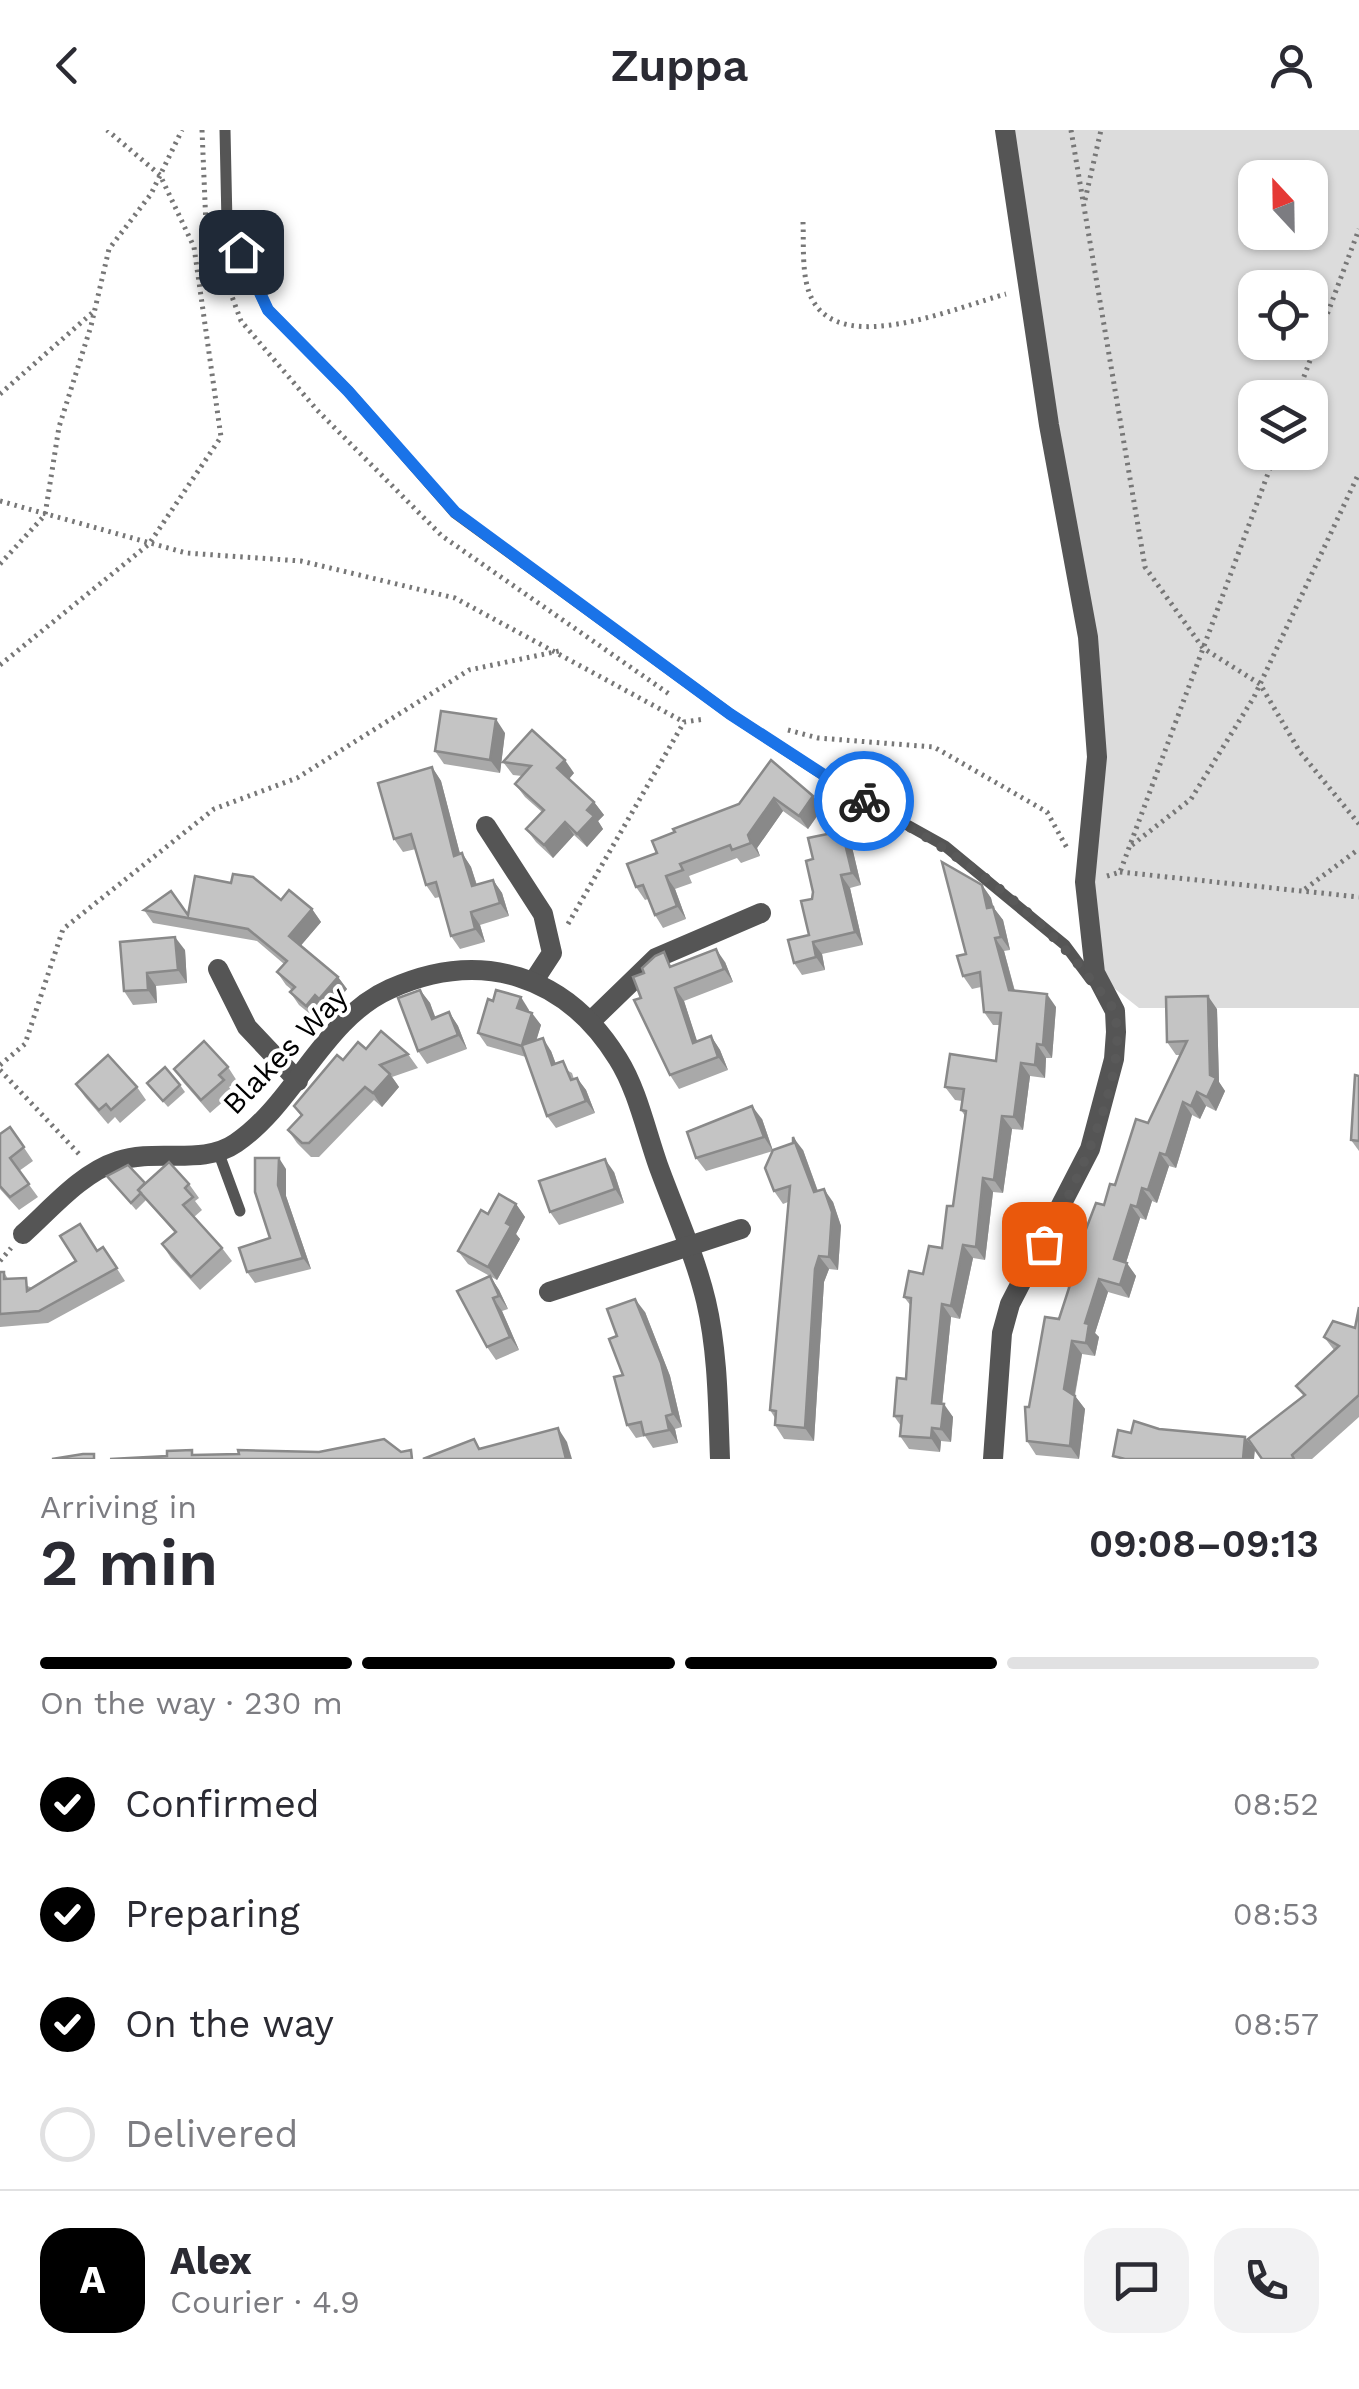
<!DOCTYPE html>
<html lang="en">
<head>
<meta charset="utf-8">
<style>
  :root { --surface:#fff; --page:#f2f2f3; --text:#2b2b33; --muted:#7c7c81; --line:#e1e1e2; --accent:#000 }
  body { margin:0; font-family:"Work Sans",sans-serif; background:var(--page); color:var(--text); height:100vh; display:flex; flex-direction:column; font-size:38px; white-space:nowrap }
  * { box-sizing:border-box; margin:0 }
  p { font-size:32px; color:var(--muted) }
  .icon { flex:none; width:55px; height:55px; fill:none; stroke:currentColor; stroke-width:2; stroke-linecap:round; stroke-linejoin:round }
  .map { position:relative; height:1329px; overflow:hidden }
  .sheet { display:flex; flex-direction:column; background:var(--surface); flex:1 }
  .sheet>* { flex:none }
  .needle { width:65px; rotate:338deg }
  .tools { position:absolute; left:1238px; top:30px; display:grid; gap:20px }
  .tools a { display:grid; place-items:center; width:90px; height:90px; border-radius:20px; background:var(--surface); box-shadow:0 2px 8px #0004; font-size:50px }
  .pin { position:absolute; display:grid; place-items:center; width:85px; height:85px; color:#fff; margin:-42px; border-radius:20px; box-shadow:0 5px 15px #0006 }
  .courier { position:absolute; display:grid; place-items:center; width:100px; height:100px; margin:-50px; border:8px solid #1a73e8; border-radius:50%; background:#fff; color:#222; box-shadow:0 2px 12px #0007 }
  .overview em { font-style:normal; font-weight:600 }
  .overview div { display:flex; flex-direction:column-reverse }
  .overview { display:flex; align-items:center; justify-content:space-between; height:170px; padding:0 40px }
  h1 { font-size:65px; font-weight:600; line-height:75px }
  .bar { display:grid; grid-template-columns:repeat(4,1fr); gap:15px 10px; align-content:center; height:120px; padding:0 40px }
  .bar i { height:12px; border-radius:8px; background:var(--line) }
  .bar .selected { background:var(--accent) }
  .bar p { grid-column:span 4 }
  .line { display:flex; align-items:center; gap:25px; padding:0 40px; border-top:2px solid var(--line) }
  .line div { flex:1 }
  .round { display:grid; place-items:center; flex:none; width:105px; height:105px; border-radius:30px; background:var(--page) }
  ol { padding:0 40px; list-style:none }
  li { display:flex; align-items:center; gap:30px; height:110px }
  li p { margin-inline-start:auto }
  li .icon { padding:10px; border-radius:50%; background:var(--accent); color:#fff; stroke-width:4 }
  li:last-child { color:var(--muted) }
  li i { width:55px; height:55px; border:5px solid var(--line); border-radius:50% }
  header { display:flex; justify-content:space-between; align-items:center; height:130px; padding:0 40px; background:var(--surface); font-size:45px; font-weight:600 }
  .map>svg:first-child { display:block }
  .green { fill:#dcdcdc; fill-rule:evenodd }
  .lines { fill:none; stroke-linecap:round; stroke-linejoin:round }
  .path { stroke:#777; stroke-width:5; stroke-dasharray:2.5 5; stroke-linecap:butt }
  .service { stroke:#555; stroke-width:11 }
  .minor { stroke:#555; stroke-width:20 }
  .wall { fill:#a9a9a9 }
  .shaded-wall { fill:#898989 }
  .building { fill:#c4c4c4; stroke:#898989; stroke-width:2.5 }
  .done { stroke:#595959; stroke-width:10; stroke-dasharray:0 18 }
  .route { stroke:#1a73e8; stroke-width:12 }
  .labels { text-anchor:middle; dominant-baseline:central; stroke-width:8; stroke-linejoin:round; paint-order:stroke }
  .street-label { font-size:30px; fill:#000; stroke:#fff }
</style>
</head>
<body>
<header><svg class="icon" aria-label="back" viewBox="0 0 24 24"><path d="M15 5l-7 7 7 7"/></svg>Zuppa<svg class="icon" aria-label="person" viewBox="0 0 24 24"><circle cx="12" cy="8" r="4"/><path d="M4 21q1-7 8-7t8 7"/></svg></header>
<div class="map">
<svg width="1359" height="1329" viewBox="0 0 1359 1329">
  <rect width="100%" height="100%" fill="#fff"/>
  <!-- green -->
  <path class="green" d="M 1001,0 L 1359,0 L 1359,878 L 1139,878 L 1095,843 L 1085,752 L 1097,627 ZM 1255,48 L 1310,48 L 1310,102 L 1255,102 ZM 1255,158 L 1310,158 L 1310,212 L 1255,212 ZM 1255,268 L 1310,268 L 1310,322 L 1255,322 Z"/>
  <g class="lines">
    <!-- path -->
    <g class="path">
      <polyline points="202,0 206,96 241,191 317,280 442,406 672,566"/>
      <polyline points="1071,0 1145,437 1203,518 1260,554 1300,622 1359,694"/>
      <polyline points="1085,70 1101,0"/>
      <path d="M 803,92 C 804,115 801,148 812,169 C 842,228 959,176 1006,164"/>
      <polyline points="0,264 92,183"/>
      <polyline points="1296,268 1359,99"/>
      <polyline points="0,371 186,423 301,431 455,468 684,592"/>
      <polyline points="0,434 45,385 59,297 91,196 109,119 151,64 182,0"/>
      <polyline points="0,535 149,414 221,307 194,117 160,45 107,0"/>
      <polyline points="788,600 818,608 934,617 1047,682 1067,718"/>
      <polyline points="1132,715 1191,669 1254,567 1359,343"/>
      <polyline points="1120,742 1359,767"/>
      <polyline points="1107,746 1120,742 1276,322"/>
      <polyline points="1305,759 1359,719"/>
      <polyline points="568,794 684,592 705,589"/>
      <polyline points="0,935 25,914 63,799 214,679 297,648 469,540 559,521"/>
      <polyline points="0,940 80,1025"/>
      <polyline points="0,1131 11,1118"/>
    </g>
    <!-- service -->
    <g class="service">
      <polyline points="225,0 227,93 268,180 348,261 455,383 730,584 857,667 945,716 1065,815 1091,850"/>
      <polyline points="219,1024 240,1081"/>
    </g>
    <!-- minor -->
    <g class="minor">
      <polyline points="486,696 543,784 552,823 535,849"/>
      <polyline points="218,839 247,897 298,951"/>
      <polyline points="591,891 656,828 761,783"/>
      <path d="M 23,1104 C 52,1078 81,1043 118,1031 C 156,1018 203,1036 236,1013 C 295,973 324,888 390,859 C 481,818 566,845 618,929 C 637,959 646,1001 658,1035 C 674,1079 695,1125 706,1171 C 718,1222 718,1276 720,1329"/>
      <polyline points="549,1162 741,1099"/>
      <polyline points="993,1329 1002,1203 1010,1174 1090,1019 1114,929 1116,902 1115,881 1095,843 1085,752 1097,627 1088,507 1049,295 1005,0"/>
    </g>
  </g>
  <!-- wall -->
  <g class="wall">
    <polygon points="505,603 500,643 444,634 435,621"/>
    <polygon points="771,630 822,679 808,699 783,681 757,718 760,726 741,733 737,728 689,746 692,753 675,759 686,789 663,798 655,785 648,769 645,770 636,757 657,723 675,702 739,674"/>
    <polygon points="503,632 574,643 569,649 594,672 604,685 598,691 603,699 587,717 574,705 553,728 536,712 526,699 542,682 525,667 515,654 522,646 513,645"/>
    <polygon points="432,637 441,651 460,724 462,723 471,737 477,755 493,750 502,763 509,786 480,795 485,812 460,819 451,806 440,767 435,768 426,755 416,719 403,722 394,709"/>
    <polygon points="842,701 851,713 861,755 850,758 863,815 822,824 825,840 802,845 794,833 809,805 813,762 813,729"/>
    <polygon points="982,755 991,768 993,777 1003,790 1010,820 1004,821 1015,861 1056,877 1052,928 1046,928 1045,948 1030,946 1023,1000 1012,999 1003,1063 993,1062 985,1130 973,1128 960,1189 951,1187 942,1274 953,1287 951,1312 941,1311 940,1322 909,1319 900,1306 901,1296 894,1286 906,1249 911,1176 904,1167 923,1144 942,1118 953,1076 965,986 961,980 962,971 955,970 945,957 996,931 1000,895 993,895 984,882 981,857 972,859 963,846"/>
    <polygon points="281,770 312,779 321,792 301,815 338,847 347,859 328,882 324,878 315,888 299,875 290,862 292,860 286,855 277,842 284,834 257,811 153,793 144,780 188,785"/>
    <polygon points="120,812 185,820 187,853 156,856 157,873 133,875 124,861"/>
    <polygon points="725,832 733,852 684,871 697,912 711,906 720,920 728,940 679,959 670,945 641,868 644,843 673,835"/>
    <polygon points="420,860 430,873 435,888 449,882 458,896 467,919 427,934 418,921"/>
    <polygon points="1217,879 1219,952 1225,961 1216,981 1206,976 1200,989 1192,985 1176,1038 1169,1036 1157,1073 1152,1071 1146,1090 1140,1088 1126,1133 1136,1146 1129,1168 1108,1162 1095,1203 1099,1207 1095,1226 1082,1224 1075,1266 1085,1279 1079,1329 1036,1325 1027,1311 1029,1277 1069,1159 1065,1154 1104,1075 1148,993 1181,925 1176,925 1167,912"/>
    <polygon points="529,880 529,881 541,895 536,910 551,921 556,934 572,943 574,949 577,948 586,960 595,983 556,998 547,986 526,927 487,916 478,903"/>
    <polygon points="366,919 408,924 418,938 392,947 399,957 382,977 374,970 319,1027 311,1027 297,1013 288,1000 301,986 294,976"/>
    <polygon points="228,937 237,951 229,957 233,963 210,983 183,952 174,939"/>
    <polygon points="1359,946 1359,1021 1351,1010"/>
    <polygon points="147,953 180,955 185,962 168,977"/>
    <polygon points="76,954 137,957 146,970 120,993 115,987 108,994 85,967"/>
    <polygon points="762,989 773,1021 706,1041 696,1028"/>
    <polygon points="10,997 33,1031 19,1041 38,1067 19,1080 0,1059 0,1004"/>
    <polygon points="803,1020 818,1061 833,1072 841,1096 838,1140 829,1139 824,1152 814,1311 784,1309 775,1295 775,1288 770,1280 788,1072 783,1074 774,1061"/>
    <polygon points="286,1039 286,1066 311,1139 255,1153 247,1142 270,1108"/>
    <polygon points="614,1042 624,1073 559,1095 550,1082"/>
    <polygon points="107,1046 145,1053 189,1054 199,1068 195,1071 202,1080 194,1087 222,1118 232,1131 200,1160 171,1128 162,1114 175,1103 146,1070 136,1080"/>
    <polygon points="516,1074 525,1087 516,1104 520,1109 497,1150 468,1134 458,1121 488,1084"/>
    <polygon points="103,1117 125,1151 48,1193 0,1197 0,1142 4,1142 8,1149 33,1158 76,1131"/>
    <polygon points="490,1146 499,1160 508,1179 502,1181 519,1220 496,1230 487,1217"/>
    <polygon points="1359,1177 1359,1287 1312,1329 1262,1329 1304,1266 1296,1256 1334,1220 1324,1207 1355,1198"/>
    <polygon points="645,1182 670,1246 682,1297 675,1299 678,1313 653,1318 645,1306 636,1308 627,1295 623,1245 617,1206"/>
  </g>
  <!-- shaded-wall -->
  <g class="shaded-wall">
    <polygon points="496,589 505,603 500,643 490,630"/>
    <polygon points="565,630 574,643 567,651 557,638"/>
    <polygon points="432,637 441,651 464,739 454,726"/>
    <polygon points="813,666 822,679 808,699 799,686"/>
    <polygon points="774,668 783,681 757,718 760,726 751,713 748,705"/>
    <polygon points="594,672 604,685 598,691 603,699 587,717 577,704 587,680"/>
    <polygon points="565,692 574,705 553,728 544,715"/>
    <polygon points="842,701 851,713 861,755 852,743"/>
    <polygon points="462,723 471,737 481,769 472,756"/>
    <polygon points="841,745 850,758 863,815 855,802"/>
    <polygon points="666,746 675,759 686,789 677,776"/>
    <polygon points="493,750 502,763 509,786 500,773"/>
    <polygon points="982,755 991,768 997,791 987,778"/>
    <polygon points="993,777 1003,790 1010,820 1001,807"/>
    <polygon points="312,779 321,792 298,819 289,806"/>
    <polygon points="471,782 480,795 485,812 475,799"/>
    <polygon points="175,807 185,820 187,853 178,840"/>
    <polygon points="995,808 1004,821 1018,874 1009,860"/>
    <polygon points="813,812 822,824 825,840 816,827"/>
    <polygon points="716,819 725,832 733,852 724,839"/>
    <polygon points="147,843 156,856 157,873 148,860"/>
    <polygon points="338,847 347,859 328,882 319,869"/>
    <polygon points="675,858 684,871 702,926 693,913"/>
    <polygon points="420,860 430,873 441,902 432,889"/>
    <polygon points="1047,864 1056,877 1052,928 1043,915"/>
    <polygon points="315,865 324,878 315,888 306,876"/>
    <polygon points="1208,866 1217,879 1219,952 1225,961 1216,981 1207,967 1210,945"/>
    <polygon points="521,867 529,880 526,890 517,878"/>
    <polygon points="449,882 458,896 467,919 458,905"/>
    <polygon points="532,883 541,895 531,928 522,915"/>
    <polygon points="711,906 720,920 728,940 718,927"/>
    <polygon points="543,908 551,921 561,948 552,935"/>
    <polygon points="1037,914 1046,928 1045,948 1035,935"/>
    <polygon points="1021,933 1030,946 1023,1000 1014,987"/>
    <polygon points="390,944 399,957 382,977 373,963"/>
    <polygon points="577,948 586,960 595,983 586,971"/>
    <polygon points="1197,962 1206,976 1200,989 1191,976"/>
    <polygon points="1183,972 1192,985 1176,1038 1166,1025"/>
    <polygon points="752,976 762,989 773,1021 764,1007"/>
    <polygon points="1002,986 1012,999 1003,1063 994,1050"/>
    <polygon points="793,1007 803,1020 823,1076 814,1062"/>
    <polygon points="1160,1023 1169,1036 1157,1073 1148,1060"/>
    <polygon points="279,1028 286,1039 286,1066 311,1139 303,1128 278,1055"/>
    <polygon points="605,1029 614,1042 624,1073 615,1059"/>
    <polygon points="983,1048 993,1062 985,1130 976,1117"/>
    <polygon points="1142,1058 1152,1071 1146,1090 1137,1077"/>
    <polygon points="824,1059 833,1072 841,1096 838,1140 829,1127"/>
    <polygon points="516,1074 525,1087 516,1104 520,1109 497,1150 488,1137 506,1093"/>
    <polygon points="1131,1075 1140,1088 1123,1142 1114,1129"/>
    <polygon points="963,1115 973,1128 960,1189 951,1176"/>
    <polygon points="819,1126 829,1139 824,1152 814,1311 805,1298 815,1139"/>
    <polygon points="1127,1133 1136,1146 1129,1168 1120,1155"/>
    <polygon points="490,1146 499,1160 508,1179 499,1166"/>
    <polygon points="1099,1149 1108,1162 1095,1203 1099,1207 1095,1226 1086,1213 1085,1193"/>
    <polygon points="493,1168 502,1181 519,1220 510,1207"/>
    <polygon points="635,1169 645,1182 670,1246 682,1297 673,1284"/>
    <polygon points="942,1174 951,1187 941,1286 932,1273"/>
    <polygon points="1072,1211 1082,1224 1073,1273 1064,1259"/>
    <polygon points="1075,1266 1085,1279 1079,1329 1070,1316"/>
    <polygon points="944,1274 953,1287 951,1312 941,1299"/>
    <polygon points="666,1286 675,1299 678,1313 669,1300"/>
    <polygon points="558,1298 567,1312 572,1329 566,1329"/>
    <polygon points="932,1298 941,1311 940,1322 931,1308"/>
    <polygon points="1245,1307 1255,1320 1254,1329 1243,1329"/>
  </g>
  <!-- building -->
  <g class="building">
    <polygon points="441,581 496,589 490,630 435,621"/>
    <polygon points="532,600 565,630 557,638 594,672 587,680 594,686 577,704 565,692 544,715 526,699 544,680 515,654 531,636 503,632"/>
    <polygon points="771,630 813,666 799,686 774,668 748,705 751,713 732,720 730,715 680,734 683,740 666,746 677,776 655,785 643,755 636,757 627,734 657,723 652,711 675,702 673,699 739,674"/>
    <polygon points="432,637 454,726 462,723 472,756 493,750 500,773 471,782 475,799 451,806 436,752 426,755 411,704 394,709 378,653"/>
    <polygon points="842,701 852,743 841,745 855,802 813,812 816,827 794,833 788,810 809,805 801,771 812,769 813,762 806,731 813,729 808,708"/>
    <polygon points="942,732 982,755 987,778 993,777 1001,807 995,808 1009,860 1047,864 1043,915 1037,914 1035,935 1021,933 1014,987 1002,986 994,1050 983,1048 976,1117 963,1115 951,1176 942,1174 932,1273 944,1274 941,1299 932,1298 931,1308 900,1306 902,1286 894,1286 897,1248 906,1249 911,1168 904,1167 909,1141 923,1144 929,1116 942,1118 947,1076 953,1076 966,981 961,980 964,959 945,957 950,924 996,931 1001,883 984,882 980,842 963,846 957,826 966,824"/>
    <polygon points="233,744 253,747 281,770 289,760 312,779 289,806 338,847 319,869 315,865 306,876 290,862 295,857 277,842 287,831 248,799 144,780 171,761 188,785 195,746 231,753"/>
    <polygon points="175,807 178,840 147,843 148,860 124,861 120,812"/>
    <polygon points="716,819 724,839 675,858 693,913 711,906 718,927 670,945 634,870 641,868 633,847 644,843 642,838 655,826 664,822 670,837"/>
    <polygon points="420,860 432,889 449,882 458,905 418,921 398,868"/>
    <polygon points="496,860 521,867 517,878 532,883 522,915 543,908 552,935 563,931 571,950 577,948 586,971 547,986 522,916 478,903 488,869 493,871"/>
    <polygon points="1208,866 1210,945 1216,948 1207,967 1197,962 1191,976 1183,972 1166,1025 1160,1023 1148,1060 1142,1058 1137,1077 1131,1075 1114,1129 1127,1133 1120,1155 1099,1149 1085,1193 1089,1194 1086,1213 1072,1211 1064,1259 1075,1266 1070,1316 1027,1311 1025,1277 1029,1277 1045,1187 1059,1189 1070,1155 1065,1154 1096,1073 1104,1075 1110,1054 1115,1055 1136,989 1148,993 1187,911 1167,912 1166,867"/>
    <polygon points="381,901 408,924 380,935 390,944 373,963 365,957 309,1013 302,1013 288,1000 302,985 294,976 337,925 343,930 358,912 366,919"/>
    <polygon points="204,911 228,937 219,945 224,950 201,970 174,939"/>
    <polygon points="108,925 137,957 111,980 106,974 99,980 76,954"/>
    <polygon points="165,937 180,955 163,971 147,953"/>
    <polygon points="1355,945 1359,946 1359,1011 1351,1010"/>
    <polygon points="752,976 764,1007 696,1028 687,1002"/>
    <polygon points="10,997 24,1017 10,1028 29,1054 10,1067 0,1056 0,1004"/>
    <polygon points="793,1007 814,1062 824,1059 832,1082 829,1127 819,1126 815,1139 805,1298 775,1295 776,1281 770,1280 790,1056 774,1061 765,1038 773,1020 793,1013"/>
    <polygon points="255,1028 279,1028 278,1055 303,1128 247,1142 239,1118 270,1108 255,1062"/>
    <polygon points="605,1029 615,1059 550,1082 539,1051"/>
    <polygon points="169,1032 189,1054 185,1058 193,1067 183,1075 222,1118 191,1147 162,1114 176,1102 138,1060"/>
    <polygon points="128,1035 145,1053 138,1060 141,1063 131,1073 107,1046"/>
    <polygon points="499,1064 516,1074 506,1093 511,1096 488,1137 458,1121 481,1080 488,1084"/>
    <polygon points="80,1094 97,1121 103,1117 117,1138 39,1181 0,1184 0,1142 4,1142 4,1149 26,1148 27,1161 76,1131 60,1106"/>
    <polygon points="490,1146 499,1166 493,1168 510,1207 487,1217 457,1161"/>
    <polygon points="635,1169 661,1233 673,1284 666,1286 669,1300 644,1305 641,1292 627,1295 614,1247 623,1245 609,1209 617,1206 607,1179"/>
    <polygon points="1359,1177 1359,1265 1292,1325 1294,1329 1262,1329 1248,1309 1305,1265 1296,1256 1339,1216 1324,1207 1333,1191 1355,1198"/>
    <polygon points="1134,1291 1159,1299 1245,1307 1243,1329 1125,1329 1113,1326 1118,1300 1131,1303"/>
    <polygon points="558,1298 566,1329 423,1329 474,1309 479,1319"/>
    <polygon points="384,1309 401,1322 411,1320 412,1329 110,1329 167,1326 167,1321 192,1320 192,1325 239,1324 238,1320 319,1322"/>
    <polygon points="83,1324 94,1324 94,1329 52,1329"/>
  </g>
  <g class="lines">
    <!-- done -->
    <path class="done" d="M 864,671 C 950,718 1034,775 1094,854 C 1101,863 1113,874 1115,885 C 1129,948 1073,1060 1044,1114"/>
    <!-- route -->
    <polyline class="route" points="241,122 268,180 348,261 455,382 730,584 864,671"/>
  </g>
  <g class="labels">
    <!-- street labels -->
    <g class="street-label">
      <text transform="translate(285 920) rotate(-46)">Blakes Way</text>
    </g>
  </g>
</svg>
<div class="tools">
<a><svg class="needle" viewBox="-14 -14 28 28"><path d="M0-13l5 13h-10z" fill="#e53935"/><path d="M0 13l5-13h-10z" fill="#7c7c81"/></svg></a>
<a><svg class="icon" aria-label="locate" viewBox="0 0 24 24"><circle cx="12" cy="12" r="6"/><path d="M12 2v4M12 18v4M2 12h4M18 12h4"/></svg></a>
<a><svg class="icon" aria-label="layers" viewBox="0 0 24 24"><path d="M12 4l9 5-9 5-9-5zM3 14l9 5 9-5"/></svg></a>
</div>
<div class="pin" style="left:1044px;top:1114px;background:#ea580c"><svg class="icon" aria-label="bag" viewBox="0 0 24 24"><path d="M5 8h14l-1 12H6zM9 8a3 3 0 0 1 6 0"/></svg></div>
<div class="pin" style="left:241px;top:122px;background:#1f2937"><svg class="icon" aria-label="home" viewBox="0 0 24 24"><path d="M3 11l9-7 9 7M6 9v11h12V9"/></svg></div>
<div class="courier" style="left:864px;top:671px"><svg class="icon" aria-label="bike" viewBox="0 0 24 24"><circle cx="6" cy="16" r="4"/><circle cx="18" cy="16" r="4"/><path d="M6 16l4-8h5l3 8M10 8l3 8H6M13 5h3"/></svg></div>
</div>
<section class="sheet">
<div class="overview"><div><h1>2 min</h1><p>Arriving in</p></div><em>09:08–09:13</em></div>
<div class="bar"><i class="selected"></i><i class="selected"></i><i class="selected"></i><i></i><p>On the way · 230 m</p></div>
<ol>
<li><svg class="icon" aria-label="check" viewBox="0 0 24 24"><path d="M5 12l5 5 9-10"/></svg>Confirmed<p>08:52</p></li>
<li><svg class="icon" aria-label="check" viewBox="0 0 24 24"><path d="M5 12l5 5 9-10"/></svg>Preparing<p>08:53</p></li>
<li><svg class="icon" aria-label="check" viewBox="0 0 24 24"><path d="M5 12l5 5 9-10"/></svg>On the way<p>08:57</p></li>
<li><i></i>Delivered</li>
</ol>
<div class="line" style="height:180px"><b class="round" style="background:var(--accent);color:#fff">A</b><div><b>Alex</b><p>Courier · 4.9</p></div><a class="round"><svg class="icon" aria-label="chat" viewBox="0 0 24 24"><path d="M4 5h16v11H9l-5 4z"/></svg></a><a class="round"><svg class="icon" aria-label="phone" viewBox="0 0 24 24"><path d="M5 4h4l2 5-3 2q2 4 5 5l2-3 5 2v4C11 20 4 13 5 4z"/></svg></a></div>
</section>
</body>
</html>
